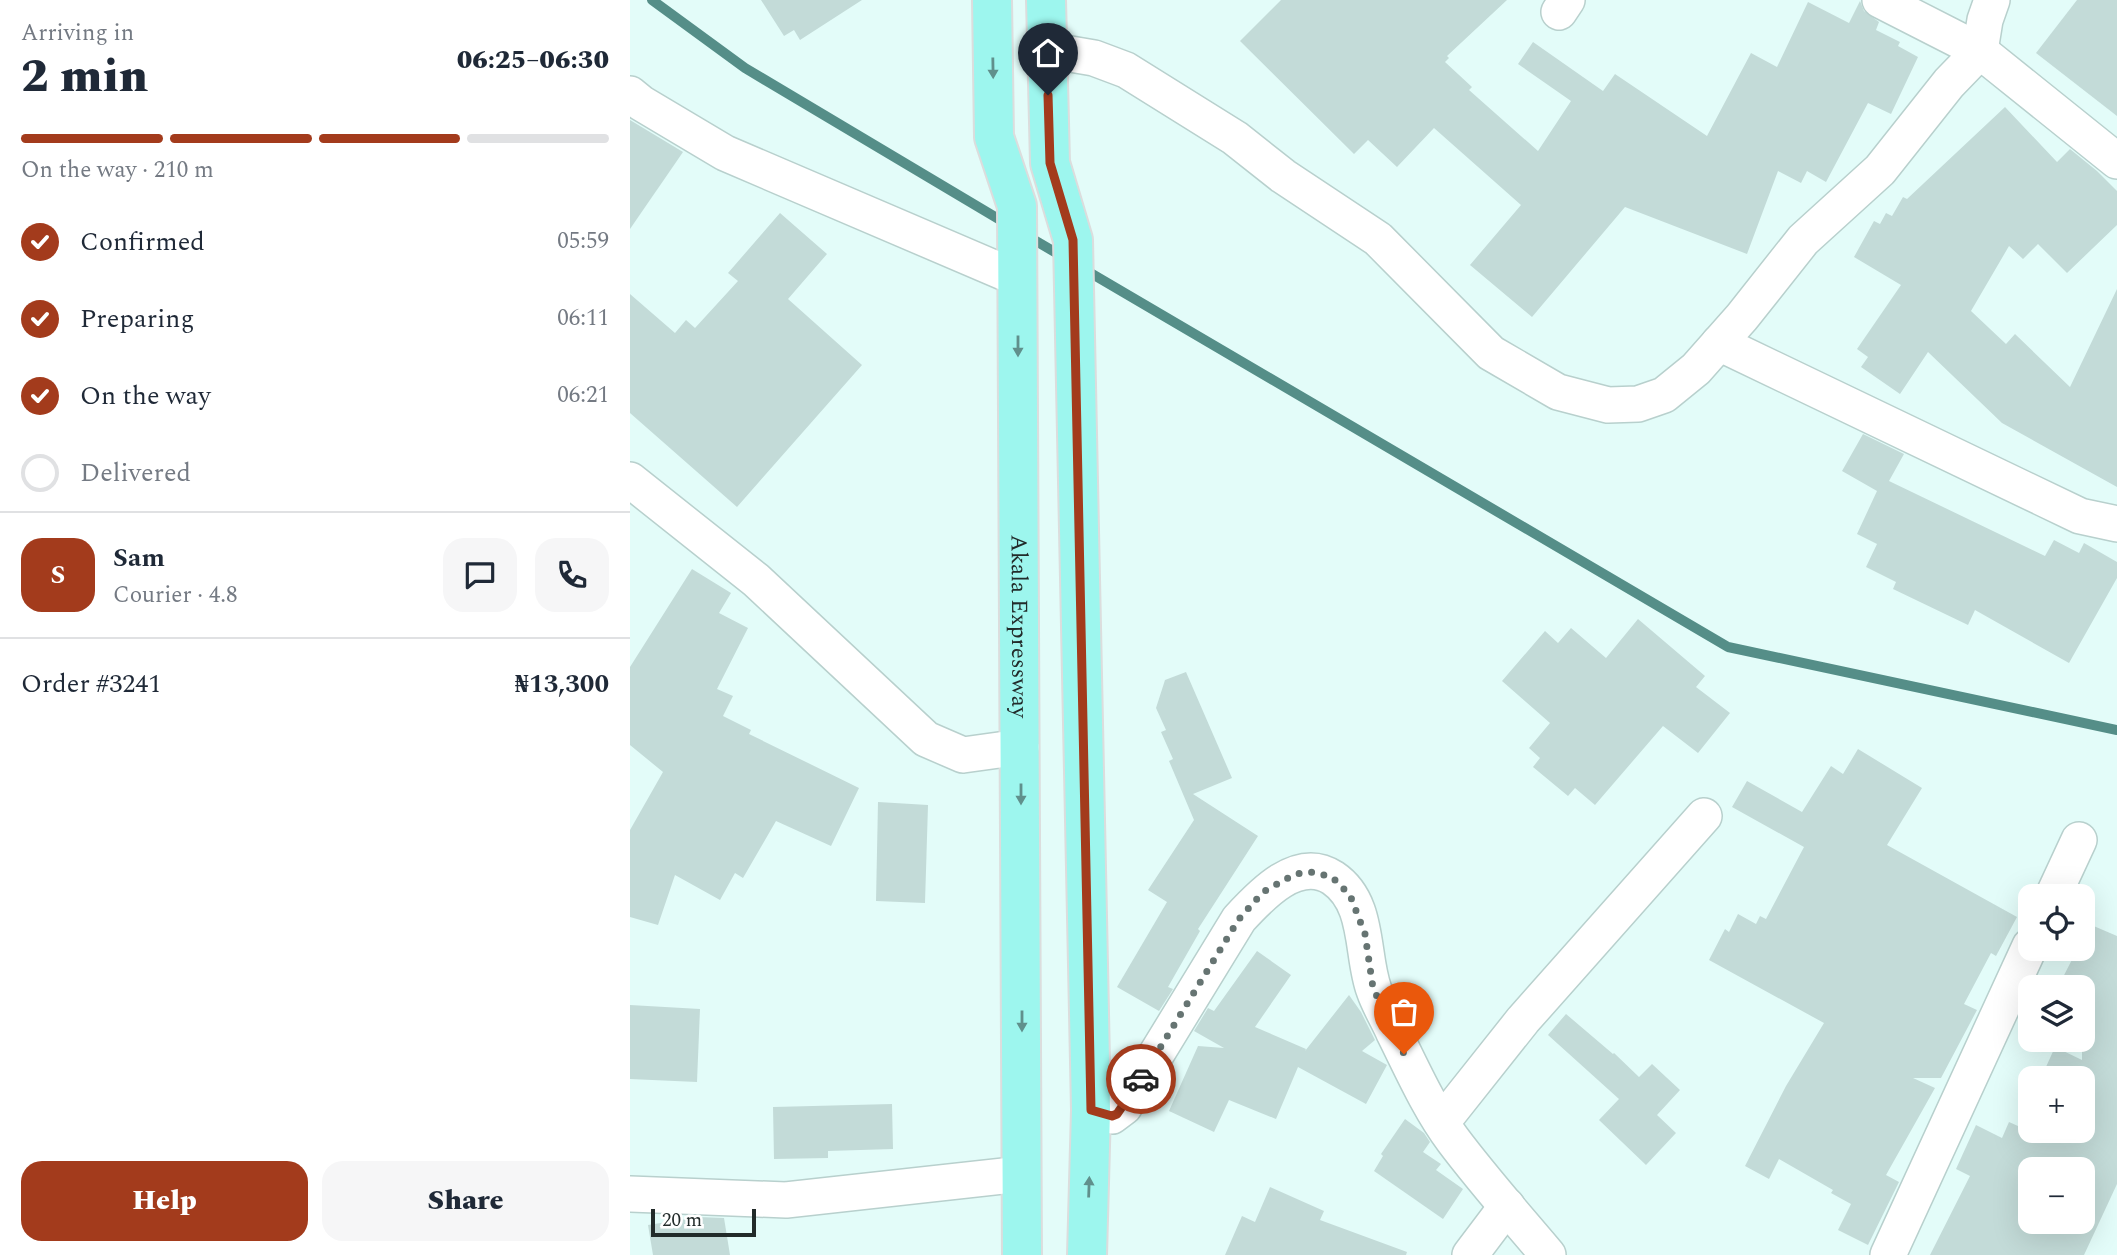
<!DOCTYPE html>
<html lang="en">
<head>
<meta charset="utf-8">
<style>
  :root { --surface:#fff; --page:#f6f6f7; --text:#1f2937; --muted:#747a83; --line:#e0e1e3; --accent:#a33b1c }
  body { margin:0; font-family:Spectral,serif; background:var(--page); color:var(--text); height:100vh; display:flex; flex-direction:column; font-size:26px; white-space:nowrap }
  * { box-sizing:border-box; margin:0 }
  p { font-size:23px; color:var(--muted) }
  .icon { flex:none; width:38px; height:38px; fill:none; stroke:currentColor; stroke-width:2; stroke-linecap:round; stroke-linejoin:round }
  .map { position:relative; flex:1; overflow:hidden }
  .drawer { display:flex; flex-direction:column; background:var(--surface); width:630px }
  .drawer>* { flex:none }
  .buttons { position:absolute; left:1388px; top:884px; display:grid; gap:14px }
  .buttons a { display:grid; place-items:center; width:77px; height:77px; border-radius:14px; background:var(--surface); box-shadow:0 7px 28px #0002; font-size:35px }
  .scale { position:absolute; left:21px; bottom:18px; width:105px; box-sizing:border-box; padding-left:7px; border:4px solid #222b2a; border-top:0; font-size:19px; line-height:24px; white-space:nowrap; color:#222b2a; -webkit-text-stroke:5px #fff; paint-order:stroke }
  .pin { position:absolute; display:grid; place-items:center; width:60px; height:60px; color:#fff; margin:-72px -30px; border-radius:50% 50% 50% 0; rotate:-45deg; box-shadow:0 0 7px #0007 }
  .pin .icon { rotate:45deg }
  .courier { position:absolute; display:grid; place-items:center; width:70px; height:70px; margin:-35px; border:5px solid #a33b1c; border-radius:50%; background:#fff; color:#222; box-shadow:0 2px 9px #0007 }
  .summary em { font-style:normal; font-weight:800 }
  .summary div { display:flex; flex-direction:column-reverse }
  .summary { display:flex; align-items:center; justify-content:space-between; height:119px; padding:0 21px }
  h1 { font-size:46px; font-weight:800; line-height:52px }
  .bar { display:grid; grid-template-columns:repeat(4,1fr); gap:10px 7px; align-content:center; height:84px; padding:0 21px }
  .bar i { height:9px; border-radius:5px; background:var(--line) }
  .bar .selected { background:var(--accent) }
  .bar p { grid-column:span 4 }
  .line { display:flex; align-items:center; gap:18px; padding:0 21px; border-top:2px solid var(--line) }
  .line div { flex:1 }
  .round { display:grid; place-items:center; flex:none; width:74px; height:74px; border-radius:21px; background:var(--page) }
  ol { padding:0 21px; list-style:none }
  li { display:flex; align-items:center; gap:21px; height:77px }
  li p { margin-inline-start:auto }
  li .icon { padding:7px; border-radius:50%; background:var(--accent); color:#fff; stroke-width:4 }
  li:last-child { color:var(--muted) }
  li i { width:38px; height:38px; border:4px solid var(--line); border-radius:50% }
  .primary-button { display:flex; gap:14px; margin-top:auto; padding:14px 21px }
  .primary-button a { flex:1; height:80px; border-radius:21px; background:var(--accent); color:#fff; font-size:28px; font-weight:800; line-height:80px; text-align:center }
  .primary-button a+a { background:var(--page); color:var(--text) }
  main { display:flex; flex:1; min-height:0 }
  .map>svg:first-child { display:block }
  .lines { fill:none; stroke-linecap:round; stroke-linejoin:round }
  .stream { stroke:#558e88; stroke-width:10 }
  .building { fill:#c3dbd8; fill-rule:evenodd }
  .street-casing { stroke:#b8d0cd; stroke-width:38 }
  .primary-casing { stroke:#dcdddd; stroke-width:42 }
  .street { stroke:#fff; stroke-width:35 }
  .primary { stroke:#9df6ee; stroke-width:38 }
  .oneway { fill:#60908c }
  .done { stroke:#667472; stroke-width:7; stroke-dasharray:0 12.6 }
  .route { stroke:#a33b1c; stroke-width:9 }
  .labels { text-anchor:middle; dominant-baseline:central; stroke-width:5; stroke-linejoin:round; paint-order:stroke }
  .street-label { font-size:23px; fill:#222b2a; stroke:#fff }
</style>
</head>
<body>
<main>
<section class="drawer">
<div class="summary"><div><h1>2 min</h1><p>Arriving in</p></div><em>06:25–06:30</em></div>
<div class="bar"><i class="selected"></i><i class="selected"></i><i class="selected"></i><i></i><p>On the way · 210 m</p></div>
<ol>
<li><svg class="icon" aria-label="check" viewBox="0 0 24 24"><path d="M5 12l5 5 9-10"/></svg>Confirmed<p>05:59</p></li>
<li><svg class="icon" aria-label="check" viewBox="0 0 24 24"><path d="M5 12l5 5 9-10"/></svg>Preparing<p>06:11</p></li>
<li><svg class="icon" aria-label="check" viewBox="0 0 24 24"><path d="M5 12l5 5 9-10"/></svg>On the way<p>06:21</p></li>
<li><i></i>Delivered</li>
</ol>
<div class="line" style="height:126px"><b class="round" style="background:var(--accent);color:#fff">S</b><div><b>Sam</b><p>Courier · 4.8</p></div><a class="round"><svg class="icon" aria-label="chat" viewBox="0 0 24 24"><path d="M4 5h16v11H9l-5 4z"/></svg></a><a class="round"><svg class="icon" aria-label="phone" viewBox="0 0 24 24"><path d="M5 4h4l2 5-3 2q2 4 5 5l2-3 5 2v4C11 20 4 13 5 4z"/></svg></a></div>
<div class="line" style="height:91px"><div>Order #3241</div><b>₦13,300</b></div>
<div class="primary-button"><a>Help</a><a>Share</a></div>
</section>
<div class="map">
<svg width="1487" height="1255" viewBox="0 0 1487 1255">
  <rect width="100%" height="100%" fill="#e3fcf9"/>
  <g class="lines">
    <!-- stream -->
    <g class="stream">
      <polyline points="22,0 115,68 377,224"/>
      <polyline points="394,234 435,258"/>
      <polyline points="452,268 1098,647 1487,730"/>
    </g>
  </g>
  <!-- building -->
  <g class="building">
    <polygon points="131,0 232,0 170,40 164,30 154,36"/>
    <polygon points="651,0 877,0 817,56 819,58 815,62 842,87 839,90 908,151 941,101 888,64 903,42 973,91 985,74 1077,136 1121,53 1147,67 1178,2 1219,23 1230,1 1234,11 1249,22 1246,30 1270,42 1268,46 1288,57 1261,114 1238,103 1196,182 1177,171 1171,183 1148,171 1117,254 995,207 902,317 840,265 891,205 804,128 767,167 738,140 724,154 610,41"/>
    <polygon points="1447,0 1487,0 1487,116 1406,53"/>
    <polygon points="1375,107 1427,162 1440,149 1467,171 1487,191 1487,225 1437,273 1408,244 1393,259 1379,246 1341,311 1376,344 1385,334 1440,387 1487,289 1487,487 1372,423 1298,352 1270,394 1231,367 1238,357 1227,349 1271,285 1224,257 1244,221 1250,224 1256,213 1262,216 1273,197 1277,199"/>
    <polygon points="0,120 53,152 0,229"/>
    <polygon points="150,213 197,254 158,299 232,365 107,507 0,413 0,294 45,333 56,320 65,328 108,281 98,273"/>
    <polygon points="1233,434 1274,454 1259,481 1415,556 1424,540 1449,553 1454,543 1487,562 1487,578 1439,663 1345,610 1338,625 1263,589 1266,582 1236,567 1247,544 1227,534 1247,491 1212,471"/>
    <polygon points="62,569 101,593 89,613 118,628 87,689 103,696 93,716 121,730 119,734 229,788 201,846 146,821 113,878 105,873 90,900 45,875 28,925 0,917 0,830 33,772 0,745 0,667"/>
    <polygon points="1008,619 1075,676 1066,687 1100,713 1068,753 1033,726 965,805 945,788 938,796 903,767 910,758 899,748 920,723 872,681 915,631 928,643 941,628 976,658"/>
    <polygon points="556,672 602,778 563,794 628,836 568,929 570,931 538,987 543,989 529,1011 487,987 537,902 518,890 564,820 539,761 543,759 531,732 536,730 526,708 535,680"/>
    <polygon points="1228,749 1292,788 1257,845 1387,917 1366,956 1361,953 1334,1004 1347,1010 1311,1078 1283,1078 1305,1088 1256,1175 1269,1182 1238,1245 1208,1230 1221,1204 1201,1193 1203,1190 1149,1159 1139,1179 1115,1166 1156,1086 1194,1023 1079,960 1095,929 1099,932 1108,914 1126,924 1130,916 1136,919 1174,847 1102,807 1117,781 1172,812 1201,766 1213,774"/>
    <polygon points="248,802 298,805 295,903 246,901"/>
    <path d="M 1452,921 L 1487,936 L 1487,1184 L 1454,1255 L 1300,1255 L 1340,1176 L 1326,1169 L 1346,1125 L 1372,1138 L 1379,1122 L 1397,1130 L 1452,1130 L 1452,1078 L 1411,1078 L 1425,1047 L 1452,1060 L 1452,987 L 1439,987 L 1430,983 L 1448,948 L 1452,948 ZM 1400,1169 L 1452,1169 L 1452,1222 L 1400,1222 Z"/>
    <polygon points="627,951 661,975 625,1027 676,1049 675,1051 719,995 731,1012 745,1040 732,1051 757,1065 736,1104 668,1067 646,1119 599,1100 584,1132 539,1111 568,1046 594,1048 564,1031 578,1008 584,1011"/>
    <polygon points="0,1005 70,1009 67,1082 0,1079"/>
    <polygon points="936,1014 983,1054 984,1053 1009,1077 1022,1064 1050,1090 1027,1115 1046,1133 1016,1165 969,1120 989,1099 918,1035"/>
    <polygon points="262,1104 263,1149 198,1151 198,1158 144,1159 143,1107"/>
    <polygon points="775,1119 794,1133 800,1142 793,1152 811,1164 806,1170 833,1189 813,1219 744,1171 753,1156 751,1154"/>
    <polygon points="640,1187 694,1211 690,1220 777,1252 776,1255 595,1255 612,1216 625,1222"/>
    <polygon points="69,1217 94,1218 100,1255 23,1255 18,1225"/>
  </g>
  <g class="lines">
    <defs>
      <g id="street">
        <polyline points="1250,0 1350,51 1487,161"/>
        <polyline points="929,12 937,0"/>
        <polyline points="417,50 464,58 496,70 605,138 653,176 748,239 861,353 928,392 978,405 1008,404 1034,395 1066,369 1112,317 1173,240 1250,170 1319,83 1350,51 1355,20 1362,0"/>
        <polyline points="0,94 11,103 95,153 387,278"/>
        <polyline points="1089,343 1450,516 1487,524"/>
        <polyline points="0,480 126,580 296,739 333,755 391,747"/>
        <polyline points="1423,896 1449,840"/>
        <path d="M 461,1110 L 482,1116 L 494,1107 L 609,919 C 631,895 668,855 703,878 C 740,903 731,955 744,990 C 749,1005 758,1019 764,1033 C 782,1069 799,1108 823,1140 C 853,1180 886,1217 918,1255"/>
        <polyline points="812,1122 893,1020 1074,816"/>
        <polyline points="0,1194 156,1200 392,1174"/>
        <polyline points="840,1255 877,1206"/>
        <polyline points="1258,1255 1400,946"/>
      </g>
      <g id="primary">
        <path id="s1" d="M 362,0 L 364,137 L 387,206 L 392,1255"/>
        <polyline points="416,0 420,163 443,240 461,1110 457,1255"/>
      </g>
    </defs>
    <!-- street casing -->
    <use href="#street" class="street-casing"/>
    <!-- primary casing -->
    <use href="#primary" class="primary-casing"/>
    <!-- street -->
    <use href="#street" class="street"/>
    <!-- primary -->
    <use href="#primary" class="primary"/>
  </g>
  <!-- one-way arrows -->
  <defs><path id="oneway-solid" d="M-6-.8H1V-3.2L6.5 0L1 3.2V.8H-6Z" transform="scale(1.75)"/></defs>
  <g class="oneway">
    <use href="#oneway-solid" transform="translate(363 68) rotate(89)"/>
    <use href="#oneway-solid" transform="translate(388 346) rotate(90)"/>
    <use href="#oneway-solid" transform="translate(391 794) rotate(90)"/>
    <use href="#oneway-solid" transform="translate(392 1021) rotate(90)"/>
    <use href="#oneway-solid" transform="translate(459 1187) rotate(-88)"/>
  </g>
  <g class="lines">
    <!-- done -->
    <polyline class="done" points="511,1079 609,919 633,892 665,874 681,872 702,877 720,895 735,934 743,988 774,1054"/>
    <!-- route -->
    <polyline class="route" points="418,95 420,163 443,240 461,1110 482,1116 487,1114 511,1079"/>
  </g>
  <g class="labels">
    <!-- street labels -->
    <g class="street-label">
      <text stroke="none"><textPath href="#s1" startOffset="630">Akala Expressway</textPath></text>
    </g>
  </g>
</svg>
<div class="buttons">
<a><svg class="icon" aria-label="locate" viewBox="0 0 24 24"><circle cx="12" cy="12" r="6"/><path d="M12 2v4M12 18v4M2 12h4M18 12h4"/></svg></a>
<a><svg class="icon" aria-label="layers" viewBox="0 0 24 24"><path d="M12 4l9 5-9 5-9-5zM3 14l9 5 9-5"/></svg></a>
<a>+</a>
<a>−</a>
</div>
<div class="scale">20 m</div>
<div class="pin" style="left:774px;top:1054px;background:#ea580c"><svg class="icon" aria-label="bag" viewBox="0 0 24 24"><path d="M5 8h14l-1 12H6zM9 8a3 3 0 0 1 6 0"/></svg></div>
<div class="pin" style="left:418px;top:95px;background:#1f2937"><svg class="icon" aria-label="home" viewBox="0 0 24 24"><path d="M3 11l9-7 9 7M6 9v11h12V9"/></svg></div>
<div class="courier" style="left:511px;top:1079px"><svg class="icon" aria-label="car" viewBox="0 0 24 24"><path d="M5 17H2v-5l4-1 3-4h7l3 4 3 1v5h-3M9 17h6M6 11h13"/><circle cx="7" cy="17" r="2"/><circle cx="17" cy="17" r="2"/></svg></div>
</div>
</main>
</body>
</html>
